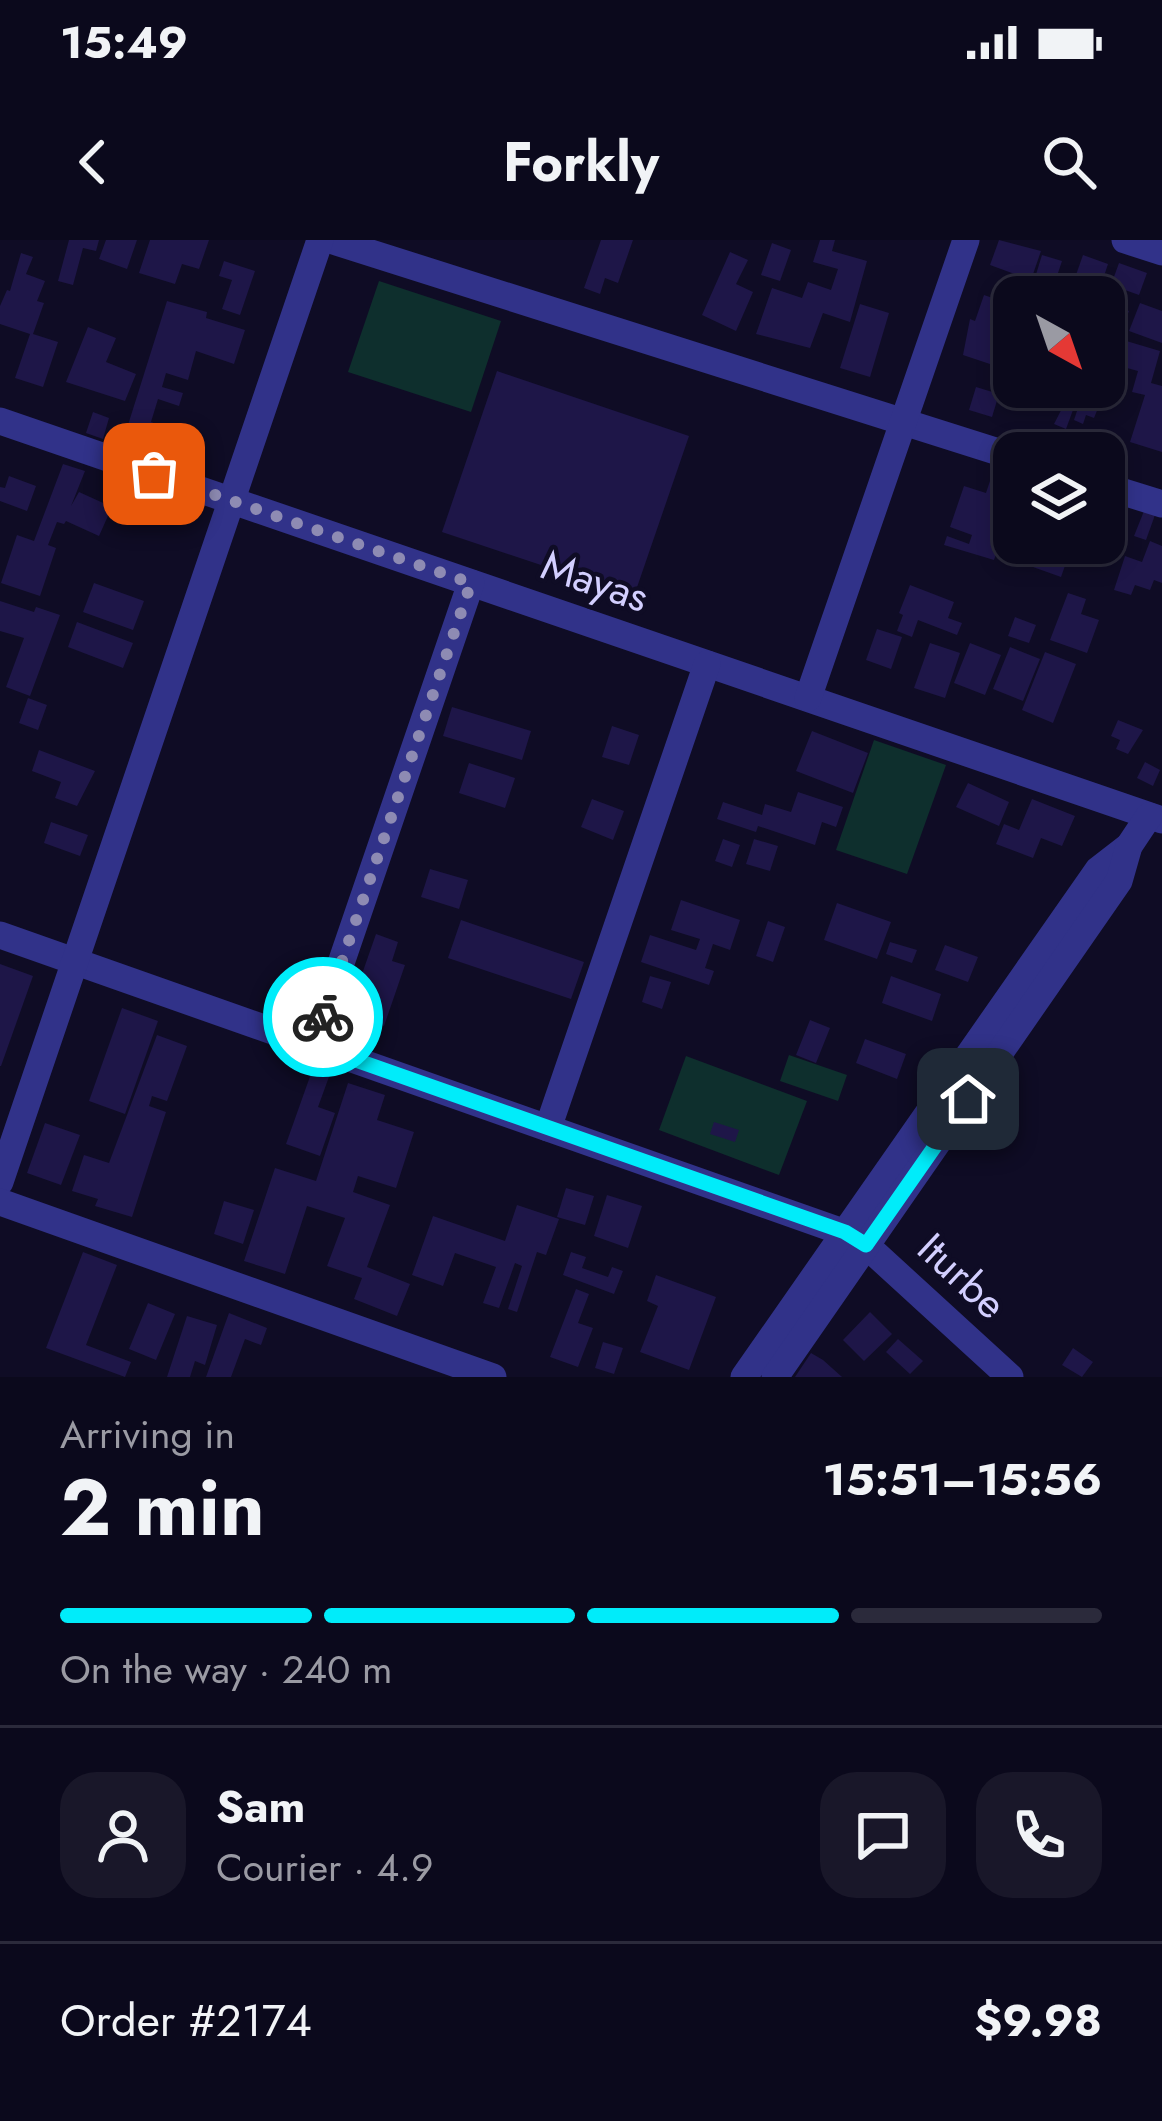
<!DOCTYPE html>
<html lang="en">
<head>
<meta charset="utf-8">
<style>
  :root { --surface:#0b091c; --page:#191729; --text:#f1f3f6; --muted:#9a9aa3; --line:#2b2a3b; --accent:#00ecfa }
  body { margin:0; font-family:Jost,sans-serif; background:var(--page); color:var(--text); height:100vh; display:flex; flex-direction:column; font-size:45px; white-space:nowrap }
  * { box-sizing:border-box; margin:0 }
  p { font-size:39px; color:var(--muted) }
  .icon { flex:none; width:66px; height:66px; fill:none; stroke:currentColor; stroke-width:2; stroke-linecap:round; stroke-linejoin:round }
  .map { position:relative; height:1137px; overflow:hidden }
  .details { display:flex; flex-direction:column; background:var(--surface); flex:1 }
  .details>* { flex:none }
  .needle { width:78px; rotate:140deg }
  .tools { position:absolute; left:993px; top:36px; display:grid; gap:24px }
  .tools a { display:grid; place-items:center; width:132px; height:132px; border-radius:24px; background:var(--surface); box-shadow:0 6px 18px #0003,0 0 0 3px var(--line); font-size:60px }
  .pin { position:absolute; display:grid; place-items:center; width:102px; height:102px; color:#fff; margin:-51px; border-radius:24px; box-shadow:0 6px 18px #0006 }
  .courier { position:absolute; display:grid; place-items:center; width:120px; height:120px; margin:-60px; border:9px solid #00ecfa; border-radius:50%; background:#fff; color:#222; box-shadow:0 3px 15px #0007 }
  .headline em { font-style:normal; font-weight:700 }
  .headline div { display:flex; flex-direction:column-reverse }
  .headline { display:flex; align-items:center; justify-content:space-between; height:204px; padding:0 60px }
  h1 { font-size:78px; font-weight:700; line-height:90px }
  .bar { display:grid; grid-template-columns:repeat(4,1fr); gap:18px 12px; align-content:center; height:144px; padding:0 60px }
  .bar i { height:15px; border-radius:9px; background:var(--line) }
  .bar .selected { background:var(--accent) }
  .bar p { grid-column:span 4 }
  .line { display:flex; align-items:center; gap:30px; padding:0 60px; border-top:3px solid var(--line) }
  .line div { flex:1 }
  .round { display:grid; place-items:center; flex:none; width:126px; height:126px; border-radius:36px; background:var(--page) }
  .status { display:flex; justify-content:space-between; align-items:center; height:84px; padding:0 60px; background:var(--surface); direction:ltr }
  .status svg { height:33px; fill:currentColor }
  header { display:flex; justify-content:space-between; align-items:center; height:156px; padding:0 60px; background:var(--surface); font-size:54px; font-weight:700 }
  .map>svg:first-child { display:block }
  .green { fill:#0e2f2d }
  .building { fill:#1e1648 }
  .lines { fill:none; stroke-linecap:round; stroke-linejoin:round }
  .minor { stroke:#313289; stroke-width:27 }
  .done { stroke:#8e8bb3; stroke-width:12; stroke-dasharray:0 21.6 }
  .route { stroke:#00ecfa; stroke-width:15 }
  .labels { text-anchor:middle; dominant-baseline:central; stroke-width:9; stroke-linejoin:round; paint-order:stroke }
  .street-label { font-size:42px; fill:#d3cfff; stroke:#0f0c25 }
</style>
</head>
<body>
<div class="status"><b>15:49</b><svg viewBox="0 0 49 12"><path d="M0 12V9h3v3zM5 12V6h3v6zM10 12V3h3v9zM15 12V0h3v12zM26 1h20v11H26zM47 4h2v5h-2z"/></svg></div>
<header><svg class="icon" aria-label="back" viewBox="0 0 24 24"><path d="M15 5l-7 7 7 7"/></svg>Forkly<svg class="icon" aria-label="search" viewBox="0 0 24 24"><circle cx="10" cy="10" r="6"/><path d="M15 15l6 6"/></svg></header>
<div class="map">
<svg width="1162" height="1137" viewBox="0 0 1162 1137">
  <rect width="100%" height="100%" fill="#0f0c25"/>
  <!-- green -->
  <g class="green">
    <polygon points="379,41 501,81 471,172 348,132"/>
    <polygon points="874,500 946,525 907,634 836,610"/>
    <polygon points="789,815 847,835 838,861 780,841"/>
    <polygon points="686,816 807,861 779,935 659,890"/>
  </g>
  <!-- building -->
  <g class="building">
    <polygon points="69,0 99,0 96,11 83,8 73,45 58,41"/>
    <polygon points="106,0 137,0 127,29 99,19"/>
    <polygon points="150,0 209,0 199,29 182,24 175,44 139,33"/>
    <polygon points="601,0 633,0 618,43 605,38 600,54 584,48"/>
    <polygon points="820,0 835,0 832,11 867,21 850,82 823,73 810,108 756,94 772,48 802,58 808,42 831,50 838,29 813,22"/>
    <polygon points="999,0 1041,11 1031,40 990,25"/>
    <polygon points="772,3 791,10 780,41 761,35"/>
    <polygon points="730,12 748,20 736,44 753,52 736,91 702,75"/>
    <polygon points="21,13 33,17 26,34 45,41 37,61 44,63 33,94 58,102 43,147 15,138 30,94 0,84 0,66 7,50 10,51"/>
    <polygon points="1042,15 1062,21 1050,57 1029,57"/>
    <polygon points="1083,15 1108,24 1097,57 1071,49"/>
    <polygon points="224,21 255,31 240,75 222,69 232,40 219,36"/>
    <polygon points="1119,23 1147,33 1139,55 1111,45"/>
    <polygon points="984,55 1010,64 1005,80 1014,83 1014,123 993,116 990,124 963,115 970,79 975,81"/>
    <polygon points="167,61 207,72 206,78 245,90 234,124 196,111 188,140 166,133 162,147 183,153 179,166 158,159 151,182 178,192 170,214 150,206 147,214 122,204"/>
    <polygon points="1104,61 1129,71 1118,99 1104,94"/>
    <polygon points="1140,63 1162,71 1162,103 1129,91"/>
    <polygon points="860,64 889,73 870,137 840,128"/>
    <polygon points="88,87 116,98 106,122 136,134 125,161 66,142"/>
    <polygon points="1123,100 1160,111 1151,143 1162,146 1162,212 1130,202 1145,155 1132,152 1138,131 1116,125"/>
    <polygon points="497,131 689,196 634,356 442,292"/>
    <polygon points="1104,135 1110,138 1094,178 1086,175 1083,184 1074,180 1077,171 1073,170 1066,189 1054,184 1073,147 1104,147"/>
    <polygon points="976,147 999,154 992,177 969,170"/>
    <polygon points="1026,147 1068,147 1064,157 1052,152 1047,165 1023,156"/>
    <polygon points="93,172 109,178 103,199 86,193"/>
    <polygon points="63,224 85,231 71,266 79,252 112,267 99,296 66,281 64,284 57,282 48,305 56,308 40,356 1,343 17,295 34,301"/>
    <polygon points="9,236 36,246 27,271 0,261 0,247 5,248"/>
    <polygon points="991,238 1014,246 1014,260 994,320 944,305 947,296 969,304 972,295 950,287 964,246 986,253"/>
    <polygon points="1144,271 1155,275 1146,300 1134,296"/>
    <polygon points="1150,301 1162,306 1162,343 1154,340 1150,350 1135,345 1131,355 1114,350 1125,316 1142,322"/>
    <polygon points="1041,303 1073,303 1061,337 1033,327"/>
    <polygon points="94,343 144,361 133,390 83,372"/>
    <polygon points="910,345 954,362 948,378 962,383 957,395 918,380 912,397 897,391 903,375 899,373"/>
    <polygon points="1068,353 1086,359 1081,374 1099,380 1087,413 1050,400"/>
    <polygon points="0,361 34,372 36,367 60,375 30,456 6,447 24,398 0,391"/>
    <polygon points="1015,377 1036,385 1029,403 1008,396"/>
    <polygon points="77,382 133,403 123,428 68,407"/>
    <polygon points="877,389 902,397 891,429 866,420"/>
    <polygon points="930,403 960,413 945,458 914,448"/>
    <polygon points="970,403 1001,415 985,455 954,443"/>
    <polygon points="1010,407 1040,419 1023,461 993,449"/>
    <polygon points="1045,412 1076,424 1053,483 1022,470"/>
    <polygon points="28,458 47,465 38,490 19,483"/>
    <polygon points="452,467 531,491 522,520 443,496"/>
    <polygon points="1118,480 1143,490 1128,514 1116,509 1120,500 1111,496"/>
    <polygon points="612,486 639,495 629,525 602,517"/>
    <polygon points="812,491 868,513 853,553 796,531"/>
    <polygon points="39,510 95,531 77,566 55,558 61,542 32,531"/>
    <polygon points="1145,522 1160,530 1153,546 1137,538"/>
    <polygon points="469,523 515,538 505,568 459,553"/>
    <polygon points="968,543 1009,562 999,586 956,567"/>
    <polygon points="798,552 843,567 836,587 822,582 815,605 758,586 756,592 717,579 723,562 762,575 765,564 791,572"/>
    <polygon points="592,559 624,571 613,600 581,587"/>
    <polygon points="1032,559 1075,576 1062,606 1041,598 1033,618 996,604 1004,584 1019,590"/>
    <polygon points="51,582 88,595 80,616 44,603"/>
    <polygon points="723,599 740,605 732,627 715,621"/>
    <polygon points="754,599 778,606 770,631 746,624"/>
    <polygon points="430,629 468,640 459,669 421,657"/>
    <polygon points="681,660 740,680 730,710 713,704 705,728 714,731 709,745 641,722 650,695 696,710 700,699 671,690"/>
    <polygon points="837,663 891,682 877,719 824,700"/>
    <polygon points="461,680 584,722 571,759 448,718"/>
    <polygon points="768,681 785,687 773,722 756,716"/>
    <polygon points="376,694 398,702 392,721 405,725 384,786 348,774"/>
    <polygon points="890,702 917,710 912,723 886,714"/>
    <polygon points="945,705 978,717 968,742 935,730"/>
    <polygon points="0,724 33,736 1,826 0,826"/>
    <polygon points="650,736 671,742 662,769 642,762"/>
    <polygon points="891,736 941,754 932,781 882,763"/>
    <polygon points="122,768 158,781 125,874 89,861"/>
    <polygon points="810,780 830,788 816,823 796,815"/>
    <polygon points="157,795 187,806 167,861 152,856 149,866 166,872 132,977 95,966 98,959 72,951 84,915 109,923"/>
    <polygon points="865,799 906,814 897,839 856,823"/>
    <polygon points="313,828 330,834 318,867 335,873 320,916 286,904"/>
    <polygon points="348,843 385,855 377,880 414,892 396,948 358,936 353,952 390,965 367,1027 410,1044 397,1076 354,1059 362,1038 327,1026 345,978 307,966 285,1034 244,1021 275,928 316,941"/>
    <polygon points="714,882 739,890 735,902 710,894"/>
    <polygon points="45,883 80,895 61,945 27,933"/>
    <polygon points="566,948 594,956 585,985 557,977"/>
    <polygon points="607,955 642,966 628,1008 594,996"/>
    <polygon points="224,961 254,970 243,1004 214,994"/>
    <polygon points="517,965 559,979 546,1015 537,1012 517,1072 508,1069 522,1026 515,1023 499,1068 483,1063 496,1027 455,1013 443,1046 412,1035 433,976 505,1001"/>
    <polygon points="83,1012 117,1025 86,1105 131,1122 125,1137 46,1108"/>
    <polygon points="571,1012 586,1017 582,1028 608,1037 612,1027 623,1031 614,1054 563,1035"/>
    <polygon points="656,1035 716,1057 689,1130 640,1112 658,1066 647,1061"/>
    <polygon points="576,1049 589,1054 578,1083 593,1088 578,1127 550,1117"/>
    <polygon points="148,1063 175,1074 156,1120 129,1109"/>
    <polygon points="870,1072 892,1094 864,1121 843,1100"/>
    <polygon points="229,1073 267,1088 261,1105 245,1099 231,1137 206,1137"/>
    <polygon points="187,1076 217,1085 205,1125 195,1121 190,1137 167,1137"/>
    <polygon points="898,1099 923,1121 910,1134 886,1112"/>
    <polygon points="603,1102 623,1108 614,1134 595,1128"/>
    <polygon points="1073,1108 1093,1122 1082,1137 1062,1125"/>
    <polygon points="811,1113 823,1120 842,1137 795,1137"/>
  </g>
  <g class="lines">
    <!-- minor -->
    <g class="minor">
      <polyline points="330,0 1014,217"/>
      <polyline points="1125,0 1162,12"/>
      <polyline points="0,181 1162,580"/>
      <polyline points="1104,246 1162,264"/>
      <polyline points="808,458 966,0"/>
      <polyline points="0,695 857,997 1010,1137"/>
      <polyline points="313,805 471,343"/>
      <polyline points="548,888 707,424"/>
      <polyline points="0,942 320,0"/>
      <polyline points="0,962 493,1137"/>
      <polyline points="744,1137 1098,630 1129,606"/>
      <polyline points="775,1137 1119,641 1129,606 1149,576"/>
    </g>
  </g>
  <g class="lines">
    <!-- done -->
    <polyline class="done" points="154,234 471,343 323,777"/>
    <!-- route -->
    <polyline class="route" points="323,777 313,805 845,992 866,1005 968,859"/>
  </g>
  <g class="labels">
    <!-- street labels -->
    <g class="street-label">
      <text transform="translate(595 341) rotate(19)">Mayas</text>
      <text transform="translate(962 1036) rotate(43)">Iturbe</text>
    </g>
  </g>
</svg>
<div class="tools">
<a><svg class="needle" viewBox="-14 -14 28 28"><path d="M0-13l5 13h-10z" fill="#e53935"/><path d="M0 13l5-13h-10z" fill="#9a9aa3"/></svg></a>
<a><svg class="icon" aria-label="layers" viewBox="0 0 24 24"><path d="M12 4l9 5-9 5-9-5zM3 14l9 5 9-5"/></svg></a>
</div>
<div class="pin" style="left:154px;top:234px;background:#ea580c"><svg class="icon" aria-label="bag" viewBox="0 0 24 24"><path d="M5 8h14l-1 12H6zM9 8a3 3 0 0 1 6 0"/></svg></div>
<div class="pin" style="left:968px;top:859px;background:#1f2937"><svg class="icon" aria-label="home" viewBox="0 0 24 24"><path d="M3 11l9-7 9 7M6 9v11h12V9"/></svg></div>
<div class="courier" style="left:323px;top:777px"><svg class="icon" aria-label="bike" viewBox="0 0 24 24"><circle cx="6" cy="16" r="4"/><circle cx="18" cy="16" r="4"/><path d="M6 16l4-8h5l3 8M10 8l3 8H6M13 5h3"/></svg></div>
</div>
<section class="details">
<div class="headline"><div><h1>2 min</h1><p>Arriving in</p></div><em>15:51–15:56</em></div>
<div class="bar"><i class="selected"></i><i class="selected"></i><i class="selected"></i><i></i><p>On the way · 240 m</p></div>
<div class="line" style="height:216px"><a class="round"><svg class="icon" aria-label="person" viewBox="0 0 24 24"><circle cx="12" cy="8" r="4"/><path d="M4 21q1-7 8-7t8 7"/></svg></a><div><b>Sam</b><p>Courier · 4.9</p></div><a class="round"><svg class="icon" aria-label="chat" viewBox="0 0 24 24"><path d="M4 5h16v11H9l-5 4z"/></svg></a><a class="round"><svg class="icon" aria-label="phone" viewBox="0 0 24 24"><path d="M5 4h4l2 5-3 2q2 4 5 5l2-3 5 2v4C11 20 4 13 5 4z"/></svg></a></div>
<div class="line" style="height:156px"><div>Order #2174</div><b>$9.98</b></div>
</section>
</body>
</html>
